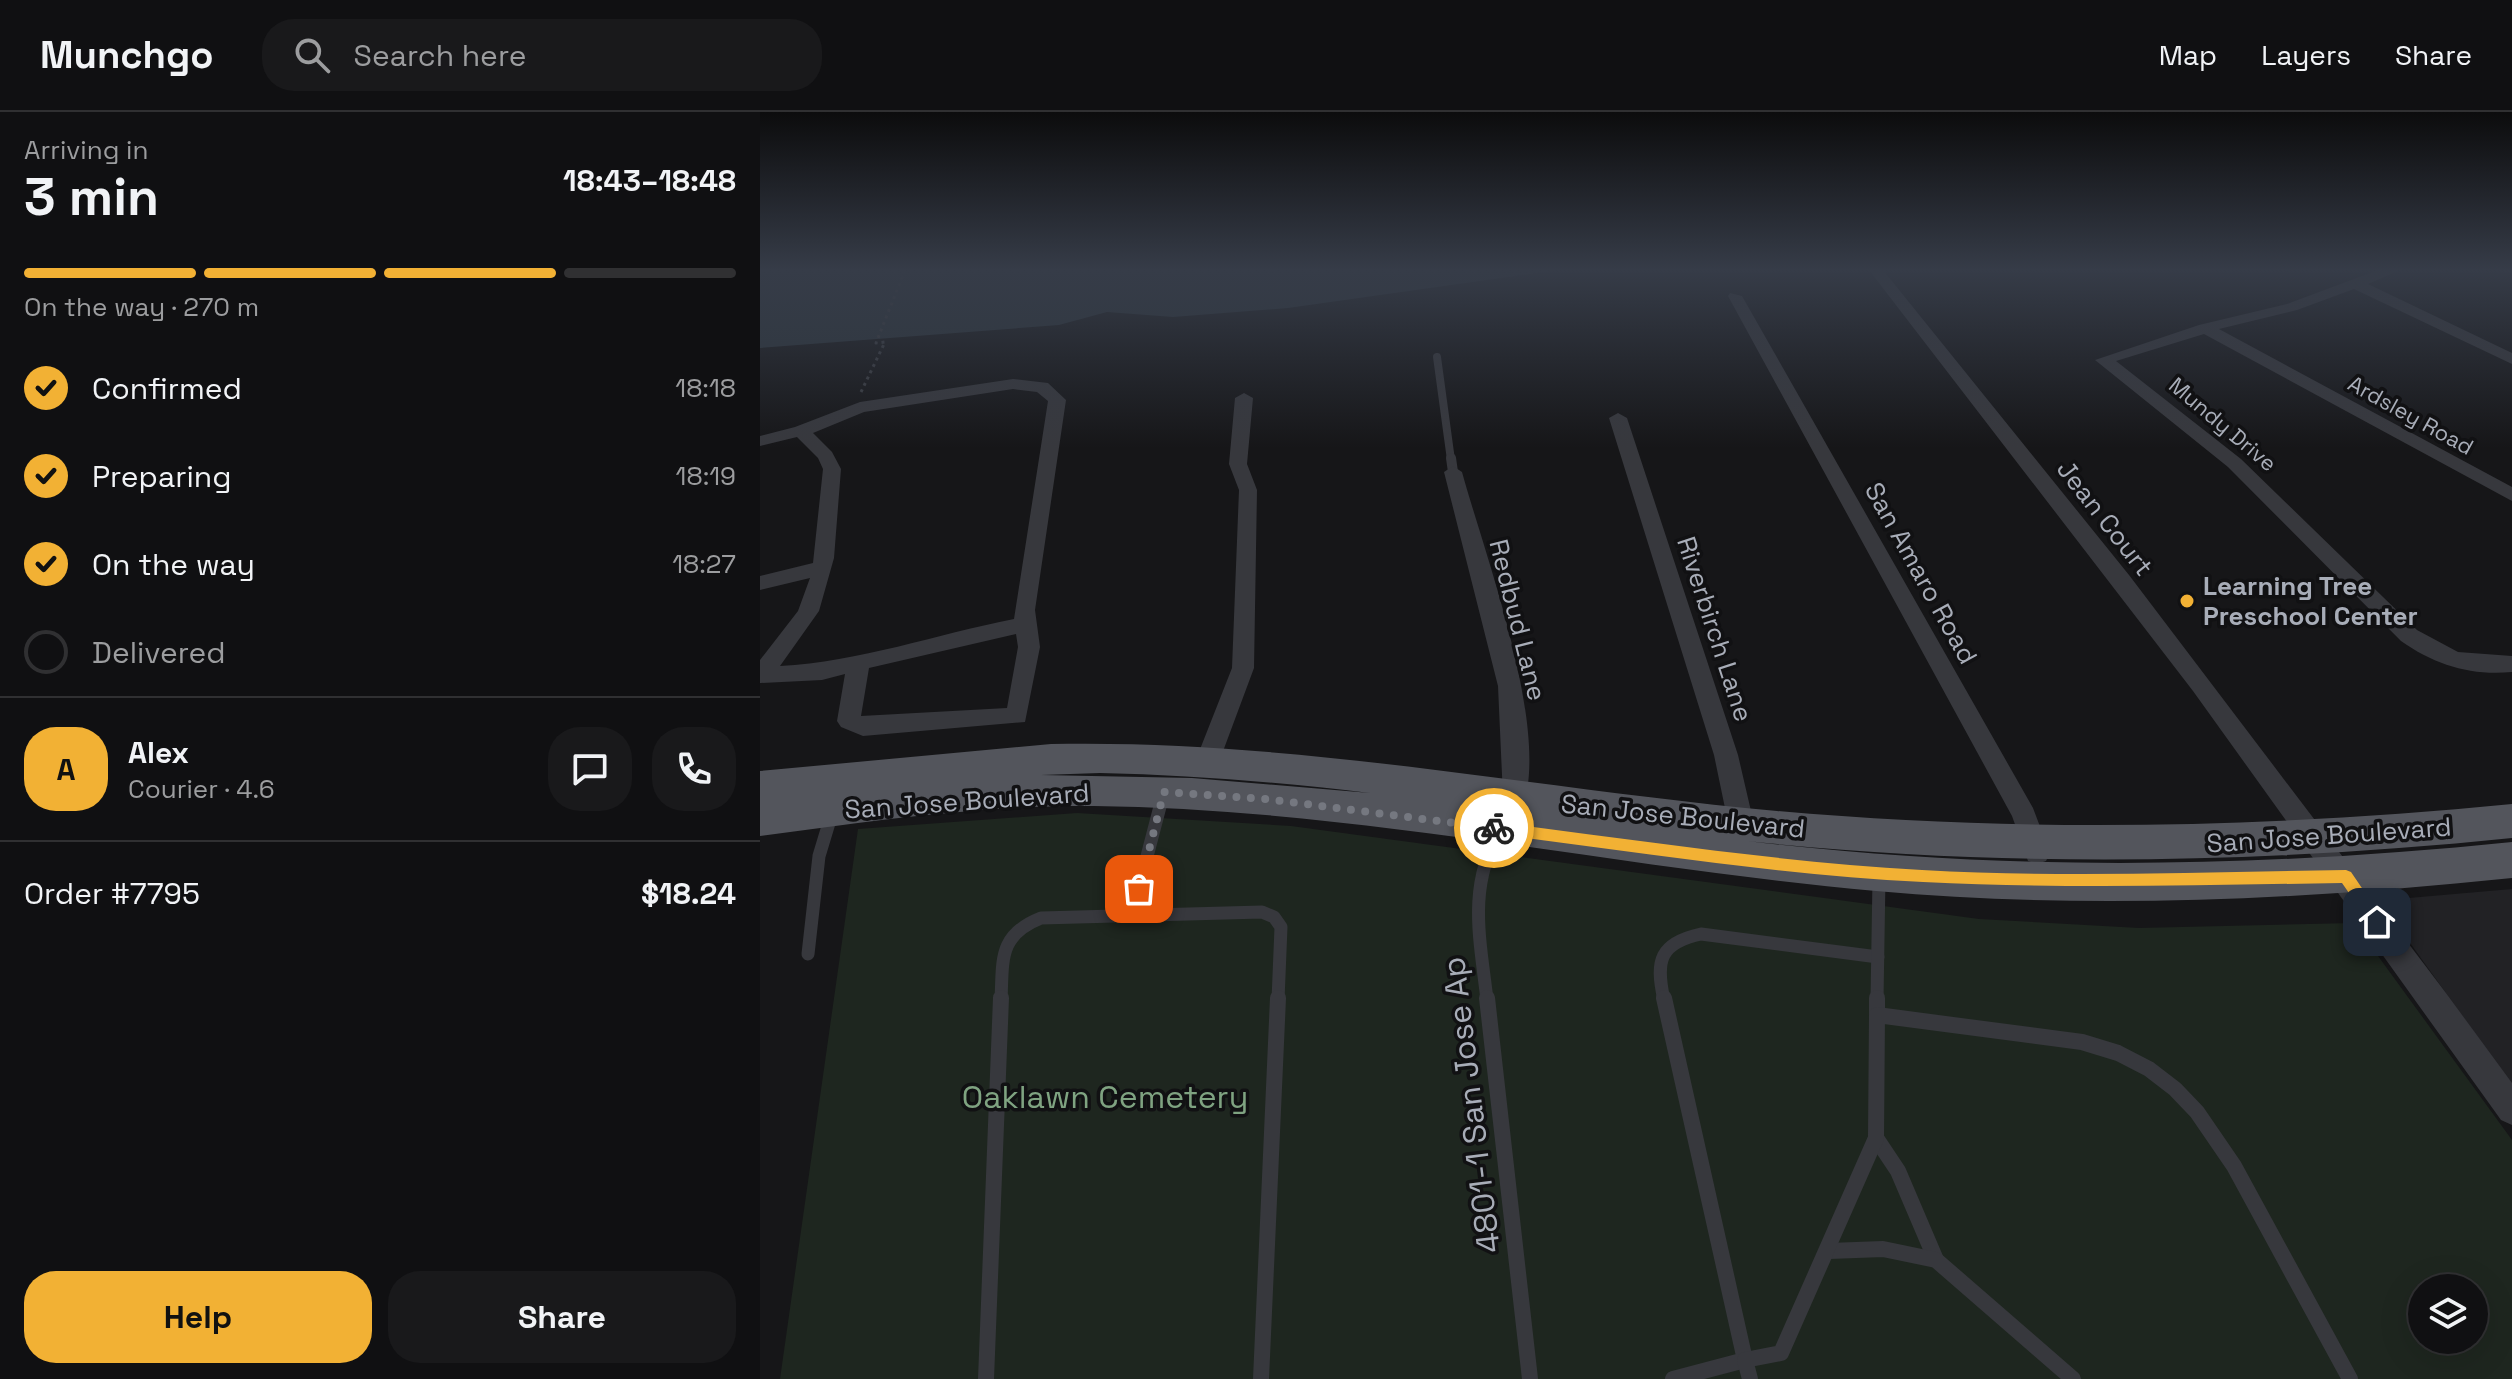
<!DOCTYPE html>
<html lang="en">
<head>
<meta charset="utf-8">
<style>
  :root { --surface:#101012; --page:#19191b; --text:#f1f3f6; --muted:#9c9d9f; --line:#303032; --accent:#f2b134 }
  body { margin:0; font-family:"Space Grotesk",sans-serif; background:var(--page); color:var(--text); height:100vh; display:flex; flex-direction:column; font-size:30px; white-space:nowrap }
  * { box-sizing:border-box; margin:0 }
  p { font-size:26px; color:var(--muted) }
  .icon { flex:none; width:44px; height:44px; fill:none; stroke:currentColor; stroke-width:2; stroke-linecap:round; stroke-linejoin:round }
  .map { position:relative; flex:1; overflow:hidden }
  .panel { display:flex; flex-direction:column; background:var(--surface); width:760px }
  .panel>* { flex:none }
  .buttons { position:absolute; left:1648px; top:1162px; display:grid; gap:16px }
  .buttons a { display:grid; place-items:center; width:80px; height:80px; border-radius:50%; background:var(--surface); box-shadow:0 8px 32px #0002,0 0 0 2px var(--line); font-size:40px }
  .pin { position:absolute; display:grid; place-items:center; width:68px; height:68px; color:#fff; margin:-34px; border-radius:16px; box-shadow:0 4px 12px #0006 }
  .courier { position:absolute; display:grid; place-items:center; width:80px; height:80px; margin:-40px; border:6px solid #f2b134; border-radius:50%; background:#fff; color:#222; box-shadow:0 2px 10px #0007 }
  .head em { font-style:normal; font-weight:700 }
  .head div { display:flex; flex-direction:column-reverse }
  .head { display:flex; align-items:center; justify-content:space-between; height:136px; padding:0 24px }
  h1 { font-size:52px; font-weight:700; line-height:60px }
  .bar { display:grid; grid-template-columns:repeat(4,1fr); gap:12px 8px; align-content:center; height:96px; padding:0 24px }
  .bar i { height:10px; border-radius:6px; background:var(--line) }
  .bar .selected { background:var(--accent) }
  .bar p { grid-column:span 4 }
  .line { display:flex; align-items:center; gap:20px; padding:0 24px; border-top:2px solid var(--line) }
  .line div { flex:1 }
  .round { display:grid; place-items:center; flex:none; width:84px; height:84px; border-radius:32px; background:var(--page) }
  ol { padding:0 24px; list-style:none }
  li { display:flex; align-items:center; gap:24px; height:88px }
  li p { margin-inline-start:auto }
  li .icon { padding:8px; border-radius:50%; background:var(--accent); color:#111; stroke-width:4 }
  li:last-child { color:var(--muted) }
  li i { width:44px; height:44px; border:4px solid var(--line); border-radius:50% }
  .button { display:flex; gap:16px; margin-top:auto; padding:16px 24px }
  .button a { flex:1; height:92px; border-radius:32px; background:var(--accent); color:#111; font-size:32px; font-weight:700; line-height:92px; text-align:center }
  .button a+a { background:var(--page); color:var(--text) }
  header { display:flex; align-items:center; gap:48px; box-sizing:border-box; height:112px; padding:0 40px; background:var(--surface); border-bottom:2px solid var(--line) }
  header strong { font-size:38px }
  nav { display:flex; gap:44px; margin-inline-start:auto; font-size:28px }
  .search { width:560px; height:72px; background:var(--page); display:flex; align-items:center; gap:20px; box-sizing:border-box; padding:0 28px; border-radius:32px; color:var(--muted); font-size:30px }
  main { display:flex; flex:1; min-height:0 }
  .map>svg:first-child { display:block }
  .built { fill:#222225 }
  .green { fill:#1e261f; fill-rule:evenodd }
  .water { fill:#2c353c }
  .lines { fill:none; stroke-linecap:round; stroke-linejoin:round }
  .path { stroke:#3d3f44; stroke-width:3; stroke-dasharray:3 4; stroke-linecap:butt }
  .lane-far3 { stroke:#37383d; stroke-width:8 }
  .lane-far2 { stroke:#37383d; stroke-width:10 }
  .lane-far1 { stroke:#37383d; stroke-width:13 }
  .lane { stroke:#37383d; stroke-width:16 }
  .street { fill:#37383d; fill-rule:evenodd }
  .primary { fill:#53555c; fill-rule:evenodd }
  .route { fill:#f2b134 }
  .done { stroke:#757880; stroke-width:8; stroke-dasharray:0 14.4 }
  .poi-dot { fill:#f2b134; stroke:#111113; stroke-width:3 }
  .labels { text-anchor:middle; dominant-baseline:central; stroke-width:7; stroke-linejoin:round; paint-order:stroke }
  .far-street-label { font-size:22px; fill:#a8adb8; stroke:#111113 }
  .street-label { font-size:26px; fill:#a8adb8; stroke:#111113 }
  .poi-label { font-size:26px; font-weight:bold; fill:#a8adb8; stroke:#111113; text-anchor:start }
  .near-park-label { font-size:32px; fill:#7fa381; stroke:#111113 }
  .near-street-label { font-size:32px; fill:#a8adb8; stroke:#111113 }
</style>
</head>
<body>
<header>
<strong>Munchgo</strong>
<div class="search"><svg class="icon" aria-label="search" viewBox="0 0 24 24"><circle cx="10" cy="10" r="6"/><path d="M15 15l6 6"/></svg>Search here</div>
<nav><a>Map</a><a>Layers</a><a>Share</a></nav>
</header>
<main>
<section class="panel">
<div class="head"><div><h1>3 min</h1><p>Arriving in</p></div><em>18:43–18:48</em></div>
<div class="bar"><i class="selected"></i><i class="selected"></i><i class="selected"></i><i></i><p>On the way · 270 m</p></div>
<ol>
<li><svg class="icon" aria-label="check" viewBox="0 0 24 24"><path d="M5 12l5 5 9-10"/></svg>Confirmed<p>18:18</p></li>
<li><svg class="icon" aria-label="check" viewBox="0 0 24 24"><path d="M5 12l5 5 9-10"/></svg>Preparing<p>18:19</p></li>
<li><svg class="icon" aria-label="check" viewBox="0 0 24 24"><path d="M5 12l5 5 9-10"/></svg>On the way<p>18:27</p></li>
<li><i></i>Delivered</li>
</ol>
<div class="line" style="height:144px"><b class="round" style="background:var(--accent);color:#111">A</b><div><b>Alex</b><p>Courier · 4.6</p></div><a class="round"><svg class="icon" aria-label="chat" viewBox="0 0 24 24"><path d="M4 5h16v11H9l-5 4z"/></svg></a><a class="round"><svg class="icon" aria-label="phone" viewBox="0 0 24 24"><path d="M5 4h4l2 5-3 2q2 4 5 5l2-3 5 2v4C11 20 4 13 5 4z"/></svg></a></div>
<div class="line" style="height:104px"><div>Order #7795</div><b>$18.24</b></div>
<div class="button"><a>Help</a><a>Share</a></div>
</section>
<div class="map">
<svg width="1752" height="1267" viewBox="0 0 1752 1267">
  <rect width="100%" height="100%" fill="#161618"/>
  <!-- built -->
  <polygon class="built" points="1752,777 1752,973 1625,796 1626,788"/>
  <!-- green -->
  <path class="green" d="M 317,701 L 531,714 L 1219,807 L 1379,816 L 1594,811 L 1752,1028 L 1752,1267 L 20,1267 L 98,717 ZM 1662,1176 L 1714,1176 L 1714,1228 L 1662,1228 Z"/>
  <!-- water -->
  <polygon class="water" points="0,158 798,158 528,196 413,205 347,200 299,213 0,236"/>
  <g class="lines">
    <!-- path -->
    <polyline class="path" points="101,280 125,230 116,231 145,158"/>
    <!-- lane-far3 -->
    <polyline class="lane-far3" points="677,245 691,348"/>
    <!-- lane-far2 -->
    <polyline class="lane-far2" points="691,346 693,360"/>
    <!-- lane-far1 -->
    <g class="lane-far1">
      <polyline points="372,802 403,683"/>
      <polyline points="48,842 59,744 72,701"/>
      <path d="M 241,888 C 243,848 238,823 281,806 L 502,800 L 514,805 L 521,815 L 518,888"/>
      <path d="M 727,888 C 720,826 707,775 740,718"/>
      <path d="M 904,888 C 895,848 900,831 941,822 L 1118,845"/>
      <polyline points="1117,888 1119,766"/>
    </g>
    <!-- lane -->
    <g class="lane">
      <polyline points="727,886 770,1267"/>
      <polyline points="904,886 985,1248 913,1267"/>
      <polyline points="1117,903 1117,886"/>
      <polyline points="1116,1026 1138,1059 1176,1148"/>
      <polyline points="1069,1139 1123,1137 1176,1148 1313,1267"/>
      <polyline points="226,1267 241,886"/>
      <polyline points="501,1267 518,886"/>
      <polyline points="990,1267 985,1248 1021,1241 1116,1026 1117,903 1322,930 1358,941 1389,957 1415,977 1437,1000 1474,1054 1590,1267"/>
    </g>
    <!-- street -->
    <g class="street">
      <polygon points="1109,158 1123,158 1369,463 1686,881 1752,971 1752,1013 1741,1008 1433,579"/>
      <path d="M 1618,158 L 1640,158 L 1608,172 L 1752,241 L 1752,252 L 1594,177 L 1537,198 L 1459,217 L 1752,375 L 1752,389 L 1444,222 L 1356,249 L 1481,347 L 1657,518 L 1698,540 L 1752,544 L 1752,560 C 1711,564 1675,553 1641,529 L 1468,355 L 1335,248 L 1439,213 L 1527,192 Z"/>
      <polygon points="970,181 982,184 1273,696 1290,741 1286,749 1277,752 1268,749 1252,704 968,184"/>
      <path d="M 253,267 L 288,271 L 306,288 L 275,498 L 280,535 L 265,610 L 103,624 L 81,615 L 77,609 L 85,562 L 62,568 L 0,571 L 0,548 L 38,499 L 50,466 L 0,478 L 0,464 L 53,451 L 63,357 L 58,346 L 37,325 L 0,334 L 0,324 L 35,315 L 100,290 ZM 253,277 L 277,280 L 288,289 L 254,507 C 177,522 99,550 20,554 L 59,499 L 74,446 L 81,357 L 72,340 L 53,321 L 104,300 ZM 256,522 L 258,535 L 247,596 L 101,604 L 109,556 Z"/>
      <polygon points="484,281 493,286 487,352 497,378 494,556 459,650 456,657 447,660 438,657 435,650 472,556 479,378 469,352 475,286"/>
      <polygon points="858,301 867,306 978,643 997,725 993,733 984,736 975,733 971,725 954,643 849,306"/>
      <path d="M 693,354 L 702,360 C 724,441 796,630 759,704 L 750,707 L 741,704 L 737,697 L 743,685 L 738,574 L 684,360 Z"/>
    </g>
    <!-- primary -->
    <path class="primary" d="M 291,632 C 535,627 775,677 1017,699 C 1262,721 1507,716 1752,692 L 1752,726 C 1497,752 1242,756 987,729 C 1242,760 1497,756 1752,730 L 1752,766 C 1541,788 1328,798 1116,779 C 855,756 597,697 334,694 C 222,693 111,709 0,724 L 0,659 ZM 340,661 C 430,663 520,670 610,681 L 432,666 L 281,663 Z"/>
  </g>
  <!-- sky -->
  <linearGradient id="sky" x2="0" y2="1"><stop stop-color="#0c0c0d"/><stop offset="0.47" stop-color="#363c48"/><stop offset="1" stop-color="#363c48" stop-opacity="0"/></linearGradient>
  <rect width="1752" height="336" fill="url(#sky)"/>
  <!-- route -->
  <path class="route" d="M 734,710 C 876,728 1019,750 1162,758 C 1303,766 1444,760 1586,758 L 1591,760 L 1625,810 L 1623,814 L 1612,814 L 1582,771 C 1442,773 1303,777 1163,770 C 1020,763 877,740 734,722 L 727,716 Z"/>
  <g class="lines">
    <!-- done -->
    <polyline class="done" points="379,777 404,680 506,687 734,716"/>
  </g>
  <!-- markers -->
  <circle class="poi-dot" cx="1427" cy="489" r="8"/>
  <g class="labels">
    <!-- far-street labels -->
    <g class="far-street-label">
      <text transform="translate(1651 303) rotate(29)">Ardsley Road</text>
      <text transform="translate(1463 312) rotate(40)">Mundy Drive</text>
    </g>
    <!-- street labels -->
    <g class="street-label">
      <text transform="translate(1345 406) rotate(52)">Jean Court</text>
      <text transform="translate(1161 461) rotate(61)">San Amaro Road</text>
      <text transform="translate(758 508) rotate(76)">Redbud Lane</text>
      <text transform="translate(955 517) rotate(72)">Riverbirch Lane</text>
      <text transform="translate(207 689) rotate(-4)">San Jose Boulevard</text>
      <text transform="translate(923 704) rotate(6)">San Jose Boulevard</text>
      <text transform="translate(1569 723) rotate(-4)">San Jose Boulevard</text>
    </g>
    <!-- poi labels -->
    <g class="poi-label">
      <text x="1443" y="474">Learning Tree<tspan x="1443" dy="30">Preschool Center</tspan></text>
    </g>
    <!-- near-park labels -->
    <g class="near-park-label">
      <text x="345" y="985">Oaklawn Cemetery</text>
    </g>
    <!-- near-street labels -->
    <g class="near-street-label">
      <text transform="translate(711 993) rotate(-97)">4801-1 San Jose Ap</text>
    </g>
  </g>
</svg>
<div class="buttons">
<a><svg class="icon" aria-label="layers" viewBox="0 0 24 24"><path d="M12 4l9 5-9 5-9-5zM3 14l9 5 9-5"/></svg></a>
</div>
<div class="pin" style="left:379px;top:777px;background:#ea580c"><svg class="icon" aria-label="bag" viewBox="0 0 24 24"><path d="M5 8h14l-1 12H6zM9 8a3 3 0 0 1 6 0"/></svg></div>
<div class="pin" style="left:1617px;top:810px;background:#1f2937"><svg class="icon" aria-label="home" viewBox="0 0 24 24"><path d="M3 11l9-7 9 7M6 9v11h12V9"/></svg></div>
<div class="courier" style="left:734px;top:716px"><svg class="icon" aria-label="bike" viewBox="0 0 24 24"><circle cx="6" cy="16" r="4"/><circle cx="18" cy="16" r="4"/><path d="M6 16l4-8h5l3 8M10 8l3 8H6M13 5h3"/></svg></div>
</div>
</main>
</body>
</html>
